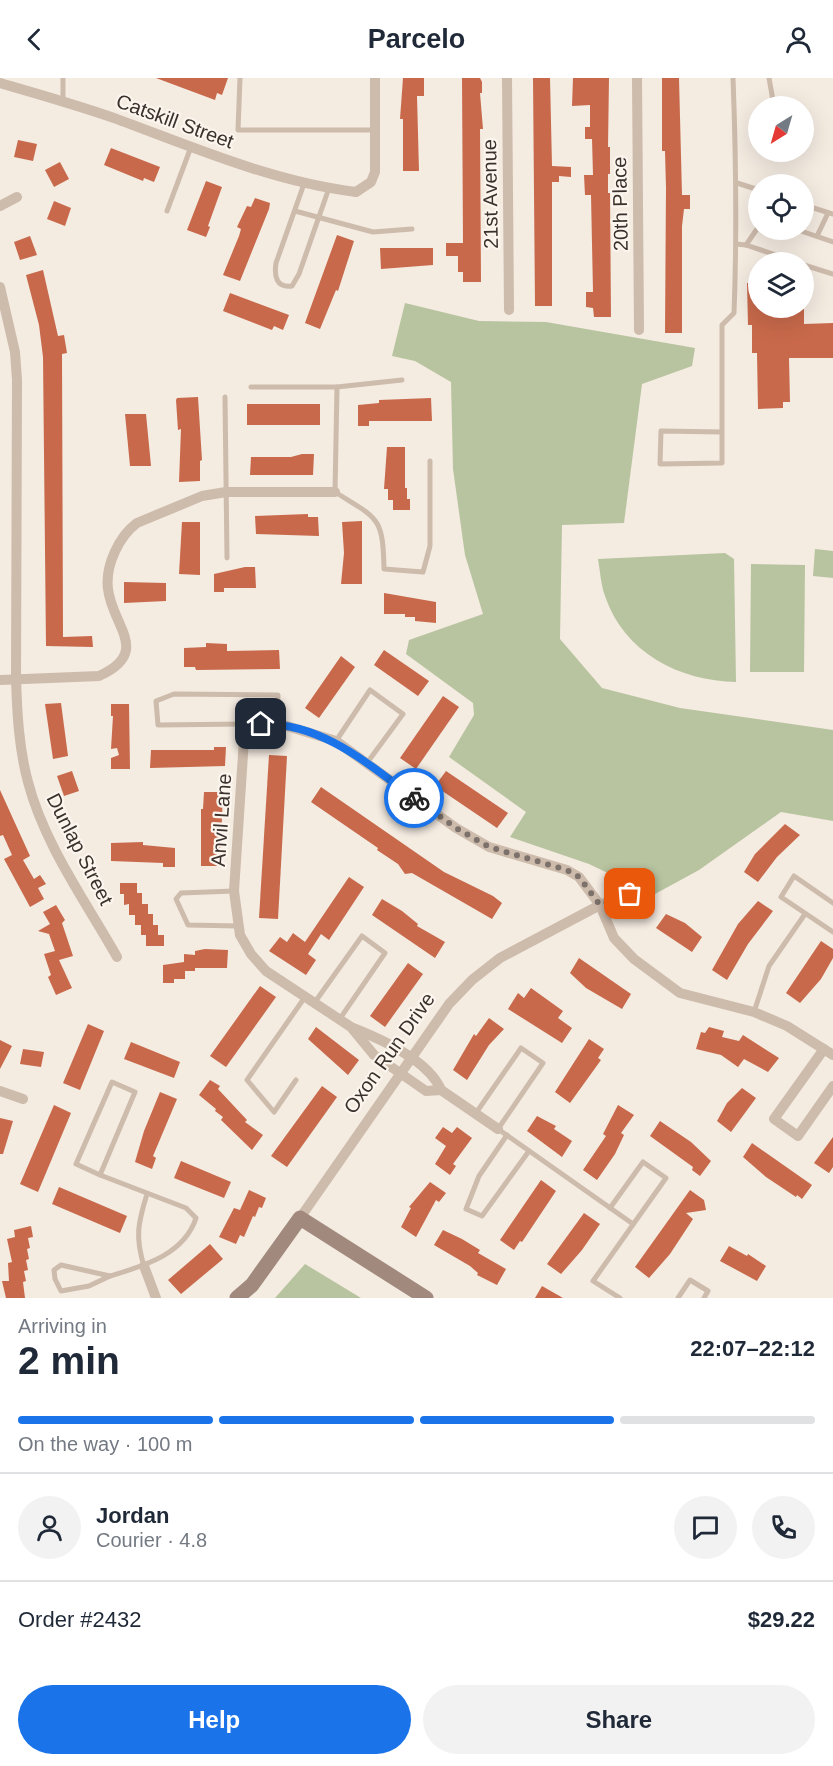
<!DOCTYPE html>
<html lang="en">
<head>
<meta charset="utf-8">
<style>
  :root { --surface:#fff; --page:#f2f2f3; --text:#1f2937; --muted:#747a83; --line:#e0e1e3; --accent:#1a73e8 }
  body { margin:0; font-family:Helvetica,sans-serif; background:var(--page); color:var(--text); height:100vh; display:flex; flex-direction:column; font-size:22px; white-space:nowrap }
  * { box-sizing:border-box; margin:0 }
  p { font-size:20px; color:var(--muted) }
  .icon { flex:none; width:33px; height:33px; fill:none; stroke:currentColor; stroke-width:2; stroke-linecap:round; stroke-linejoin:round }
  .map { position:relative; height:1220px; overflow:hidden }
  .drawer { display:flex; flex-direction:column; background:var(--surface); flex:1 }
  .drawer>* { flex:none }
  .needle { width:39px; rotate:217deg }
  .tools { position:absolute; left:748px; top:18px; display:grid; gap:12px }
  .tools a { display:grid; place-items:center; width:66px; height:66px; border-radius:50%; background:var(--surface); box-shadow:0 6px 24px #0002; font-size:30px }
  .pin { position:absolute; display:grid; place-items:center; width:51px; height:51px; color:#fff; margin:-26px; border-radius:12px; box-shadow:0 3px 9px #0006 }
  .courier { position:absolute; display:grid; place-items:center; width:60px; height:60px; margin:-30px; border:4px solid #1a73e8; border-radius:50%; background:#fff; color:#222; box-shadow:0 2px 8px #0007 }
  .summary em { font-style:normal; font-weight:700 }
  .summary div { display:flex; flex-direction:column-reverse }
  .summary { display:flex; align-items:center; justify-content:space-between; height:102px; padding:0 18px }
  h1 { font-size:39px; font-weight:700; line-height:45px }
  .bar { display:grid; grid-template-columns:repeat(4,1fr); gap:9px 6px; align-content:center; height:72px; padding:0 18px }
  .bar i { height:8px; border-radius:4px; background:var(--line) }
  .bar .active { background:var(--accent) }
  .bar p { grid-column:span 4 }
  .line { display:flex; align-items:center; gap:15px; padding:0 18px; border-top:2px solid var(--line) }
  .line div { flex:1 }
  .round { display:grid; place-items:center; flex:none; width:63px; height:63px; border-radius:32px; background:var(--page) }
  .action { display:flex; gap:12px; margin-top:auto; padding:12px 18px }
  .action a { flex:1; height:69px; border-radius:36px; background:var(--accent); color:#fff; font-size:24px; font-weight:700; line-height:69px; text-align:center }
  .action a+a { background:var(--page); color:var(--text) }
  header { display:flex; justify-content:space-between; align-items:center; height:78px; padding:0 18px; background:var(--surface); font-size:27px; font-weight:700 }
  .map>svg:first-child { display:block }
  .green { fill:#b8c4a0 }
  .building { fill:#c8694b }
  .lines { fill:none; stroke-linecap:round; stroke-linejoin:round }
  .lane { stroke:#cdbbac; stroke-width:5 }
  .street { stroke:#cdbbac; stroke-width:10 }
  .secondary { stroke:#a18a7d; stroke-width:15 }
  .done { stroke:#7c716b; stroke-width:6; stroke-dasharray:0 10.8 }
  .route { stroke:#1a73e8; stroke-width:8 }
  .labels { text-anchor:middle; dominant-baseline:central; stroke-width:4.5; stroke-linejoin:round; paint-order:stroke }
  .street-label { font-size:20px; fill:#3b302b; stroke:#fbf5ee }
</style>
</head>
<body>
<header><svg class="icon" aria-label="back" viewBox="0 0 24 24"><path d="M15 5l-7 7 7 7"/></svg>Parcelo<svg class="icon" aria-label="person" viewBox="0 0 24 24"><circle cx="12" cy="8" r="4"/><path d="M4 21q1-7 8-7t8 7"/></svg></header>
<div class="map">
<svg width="833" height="1220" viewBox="0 0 833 1220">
  <rect width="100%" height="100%" fill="#f4ebe1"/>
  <!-- green -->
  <g class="green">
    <polygon points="405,225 479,243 546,244 695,270 692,288 642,306 624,445 562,447 560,561 602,610 680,630 833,652 833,743 781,734 699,792 644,822 616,799 589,786 510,759 526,734 449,679 474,637 473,625 406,576 409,562 483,536 465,477 453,391 451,304 415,283 392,278"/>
    <polygon points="815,471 833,473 833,500 813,498"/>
    <path d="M 725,475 L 734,481 L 736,604 C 680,603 624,575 605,518 C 601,507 600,493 598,481 Z"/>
    <polygon points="751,486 805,487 804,594 750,594"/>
    <polygon points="305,1186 361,1220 275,1220"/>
  </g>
  <!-- building -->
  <g class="building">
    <polygon points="156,0 228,0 222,17 217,15 215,22"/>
    <polygon points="403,0 424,0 424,18 417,18 419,93 403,93 403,41 400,41"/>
    <polygon points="462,0 480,0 482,4 482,15 480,15 483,51 480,51 481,204 463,204 463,194 458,194 458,178 446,178 446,165 463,165"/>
    <polygon points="533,0 550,0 552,88 571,89 571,99 559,98 559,104 552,104 552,228 535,228"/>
    <polygon points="573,0 609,0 608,69 610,69 610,96 608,96 608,115 610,115 611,239 594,239 593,230 586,229 586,214 593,214 591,117 585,117 584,97 593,97 592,61 585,61 585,49 590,49 590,27 572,28"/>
    <polygon points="662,0 679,0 682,117 690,117 690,131 684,131 682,148 682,255 665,255 666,110 665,73 662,73"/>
    <polygon points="18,62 37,66 33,83 14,79"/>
    <polygon points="111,70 160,89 154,104 144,100 143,103 104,87"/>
    <polygon points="60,84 69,101 54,109 45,92"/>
    <polygon points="206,103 222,109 208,148 210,149 206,159 187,152"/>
    <polygon points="255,120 270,125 269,131 240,203 223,197 239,158 241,151 237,149 247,128 251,129"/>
    <polygon points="54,123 71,130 65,148 47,141"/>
    <polygon points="337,157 354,163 338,213 336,212 320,251 305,245"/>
    <polygon points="30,158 37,177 20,182 14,164"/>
    <polygon points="380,170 433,170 433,187 381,191"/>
    <polygon points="43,192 58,258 64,257 67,275 62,276 63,559 92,558 93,569 46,568 43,279 39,247 26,197"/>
    <polygon points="747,205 759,205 759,230 804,230 804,246 833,245 833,280 789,280 790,324 783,324 783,330 758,331 757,275 752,275 752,247 748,247"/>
    <polygon points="230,215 289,237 283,252 274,248 272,252 223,233"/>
    <polygon points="198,319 202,382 200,383 200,403 179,404 181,351 178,352 176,322 177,320"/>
    <polygon points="431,320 432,343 369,343 369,348 358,348 358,327 379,325 379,322"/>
    <rect x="247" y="326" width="73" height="21"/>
    <polygon points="125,336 146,336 151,388 130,388"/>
    <polygon points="387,369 405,369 405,410 407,410 407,421 410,421 410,432 393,432 393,422 388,422 388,411 384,411"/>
    <polygon points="302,376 314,376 313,397 250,397 251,379 291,379"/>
    <polygon points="308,436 308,439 318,439 319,458 256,456 255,438"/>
    <polygon points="362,443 362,506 341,506 344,475 342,444"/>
    <polygon points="182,444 200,444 200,497 179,496"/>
    <polygon points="245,489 255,489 256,510 224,510 224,514 214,514 214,496"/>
    <polygon points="124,504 166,505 166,523 124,525"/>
    <polygon points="384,515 436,524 436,545 415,543 415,539 405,539 405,536 384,536"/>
    <polygon points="206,565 227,566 227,573 279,572 280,591 196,592 195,589 184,589 184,570 206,569"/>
    <polygon points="384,572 429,603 418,618 374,587"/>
    <polygon points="341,578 355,589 319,640 305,630"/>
    <polygon points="443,618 459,629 416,691 400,680"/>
    <polygon points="61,625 68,678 53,681 45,626"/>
    <polygon points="111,626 129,626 130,691 111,691 111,680 119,677 117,670 111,671 113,638 111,638"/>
    <polygon points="214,669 226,669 225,688 150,690 151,672 214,672"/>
    <polygon points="269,677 287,678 278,841 259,840"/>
    <polygon points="72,693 79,713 64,718 57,698"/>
    <polygon points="446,693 508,735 497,750 435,708"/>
    <polygon points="321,709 444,794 493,818 502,825 492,841 412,795 405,796 398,786 377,772 378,770 311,724"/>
    <polygon points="0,712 30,778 23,782 34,801 40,797 46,806 38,810 44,821 30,829 4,781 12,777 3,757 0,758"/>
    <polygon points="204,714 223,714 220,788 201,788 201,731 203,731"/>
    <polygon points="785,746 800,757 777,779 758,804 744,794 755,776"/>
    <polygon points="143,764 143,767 175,770 175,789 163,789 163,785 111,783 111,765"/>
    <polygon points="349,799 364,809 329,862 321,856 308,876 316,882 306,897 269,873 280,859 287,864 293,855 305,864"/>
    <polygon points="120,805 137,805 137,815 142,815 142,826 148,826 148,836 153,836 153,847 158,847 158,857 164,857 164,868 146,868 146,857 141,857 141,847 135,847 135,837 129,837 129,826 124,827 124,816 120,816"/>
    <polygon points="382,821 402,833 418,846 417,848 445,864 435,880 372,837"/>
    <polygon points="758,823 773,833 748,866 727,902 712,892 738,846"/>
    <polygon points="56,827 65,842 62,845 73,878 59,882 72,910 56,917 48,899 51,897 44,876 55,873 49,856 38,853 50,846 43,834"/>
    <polygon points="666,836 685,845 702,859 692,874 656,850"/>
    <polygon points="821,863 833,871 833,880 821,901 800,925 786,915"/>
    <polygon points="205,871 228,872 227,890 195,890 195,893 185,893 185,901 174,901 174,905 163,905 163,887 184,884 184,876 195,877 195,873"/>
    <polygon points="579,880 631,916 622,931 586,910 570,895"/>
    <polygon points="408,885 423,896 385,949 370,938"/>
    <polygon points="260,908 276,919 226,989 210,978"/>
    <polygon points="531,910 563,933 558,940 572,950 562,965 508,931 518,915 524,920"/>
    <polygon points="489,940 504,951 489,967 467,1002 453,992 474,956 476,958"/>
    <polygon points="88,946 104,953 80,1012 63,1005"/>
    <polygon points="316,949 359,982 348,997 308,961"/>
    <polygon points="709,949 724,953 722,959 739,963 743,957 779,980 768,994 744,981 738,989 721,977 696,971 701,954 705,955"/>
    <polygon points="589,961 604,971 598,980 601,982 570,1025 555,1014"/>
    <polygon points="0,962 12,968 0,991"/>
    <polygon points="131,964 180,984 174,1000 124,981"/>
    <polygon points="23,971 44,974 41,989 20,986"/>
    <polygon points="210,1002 220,1008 218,1011 247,1042 245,1044 263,1057 252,1072 221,1042 223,1039 215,1033 216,1031 199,1017"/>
    <polygon points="322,1008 337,1019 287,1089 271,1078"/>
    <polygon points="742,1010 756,1020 731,1054 717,1043 727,1025"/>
    <polygon points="160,1014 177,1021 153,1078 156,1080 152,1091 135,1084 144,1053"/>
    <polygon points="54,1027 71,1035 38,1114 20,1106"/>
    <polygon points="618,1027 634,1037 621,1055 624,1057 615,1076 597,1102 583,1092 606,1058 603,1056"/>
    <polygon points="537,1038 556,1048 554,1051 572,1063 562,1079 527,1053"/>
    <polygon points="0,1040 13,1043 3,1076 0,1076"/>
    <polygon points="660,1043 691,1064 711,1083 700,1098 692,1092 693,1089 650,1058"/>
    <polygon points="443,1049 452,1055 457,1049 472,1060 453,1086 456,1088 450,1097 435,1086 446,1068 435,1060"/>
    <polygon points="833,1059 833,1089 829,1095 814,1085"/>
    <polygon points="752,1065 812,1107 802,1121 797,1117 796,1119 766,1099 743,1079"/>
    <polygon points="181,1083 231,1104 224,1120 174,1100"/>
    <polygon points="541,1102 556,1113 522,1164 520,1163 514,1172 500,1162"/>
    <polygon points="430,1104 446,1115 439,1124 436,1122 416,1159 401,1149 411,1130 409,1129"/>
    <polygon points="59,1109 127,1138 120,1155 52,1126"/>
    <polygon points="249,1112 266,1120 262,1130 259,1129 255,1139 253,1138 244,1159 240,1157 236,1166 219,1159 234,1130 240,1132"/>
    <polygon points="690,1112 704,1122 706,1132 686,1135 693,1141 670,1176 649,1200 635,1189"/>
    <polygon points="584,1135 600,1146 582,1172 561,1196 547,1186"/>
    <polygon points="31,1148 33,1159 28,1160 30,1170 27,1171 29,1181 26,1182 28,1192 24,1193 26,1203 23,1204 25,1220 6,1220 2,1203 9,1203 8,1185 12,1184 7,1161 15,1159 14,1152"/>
    <polygon points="443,1152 462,1161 480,1172 478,1175 506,1191 497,1207 477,1197 478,1195 470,1188 434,1167"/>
    <polygon points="210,1166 223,1181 181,1216 168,1202"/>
    <polygon points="729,1168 747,1178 748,1176 766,1188 757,1203 720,1183"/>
    <polygon points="542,1208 563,1220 535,1220"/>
  </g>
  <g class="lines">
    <!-- lane -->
    <g class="lane">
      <polyline points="240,0 238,52 376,52"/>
      <polyline points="769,0 774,28"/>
      <polyline points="63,23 63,0"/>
      <path d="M 305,103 L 276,185 C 274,198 276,210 292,208 L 299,196 L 329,110"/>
      <polyline points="737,105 759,112"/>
      <polyline points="804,127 833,136"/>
      <polyline points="167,133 191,69"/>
      <polyline points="295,133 373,154 412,151"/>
      <polyline points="798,152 833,164"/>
      <polyline points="817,158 828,135"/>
      <polyline points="736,166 746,167 797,184"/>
      <polyline points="746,167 759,148"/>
      <polyline points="804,187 833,196"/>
      <polyline points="251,309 337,309 402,302"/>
      <path d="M 337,309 L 335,414 C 378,441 383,438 384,491 L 423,494 L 430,468 L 430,383"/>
      <polyline points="225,319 227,480"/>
      <path d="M 722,354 L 661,353 L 660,386 L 722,385 L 722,247 L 734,235 C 737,157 736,79 733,0"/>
      <polyline points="244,646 158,647 156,623 174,616 278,617 277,645"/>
      <polyline points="336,663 370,612 403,636 367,685"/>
      <polyline points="234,813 181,815 176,821 188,847 238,848"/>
      <polyline points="833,825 794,798 781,819 833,854"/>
      <polyline points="315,924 362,858 385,875 339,942"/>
      <polyline points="754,934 769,888 805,836"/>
      <polyline points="296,1002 274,1034 247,1002 305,919"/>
      <polygon points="112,1004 135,1014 100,1097 76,1086"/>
      <polyline points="476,1035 521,970 543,985 498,1051 633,1146"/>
      <polyline points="507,1057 479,1098 466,1131 482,1138 529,1073"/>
      <path d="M 100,1097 L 186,1130 L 196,1140 C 184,1177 143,1188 110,1198"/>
      <polyline points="610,1130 643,1084 666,1100 593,1203 620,1220"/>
      <polygon points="61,1187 110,1198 89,1208 61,1213 55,1201 54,1192"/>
      <path d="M 144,1188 C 135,1159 138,1145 147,1116"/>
      <polyline points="678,1220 690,1202 708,1213 704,1220"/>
    </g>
    <!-- street -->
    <g class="street">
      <polyline points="507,0 509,232"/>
      <polyline points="637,0 639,252"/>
      <path d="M 0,5 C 38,16 77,27 114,40 C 193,69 273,104 356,114 L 371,104 L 375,94 L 375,0"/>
      <polyline points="0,128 17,119"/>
      <path d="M 0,209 L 15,274 L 17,302 L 16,600 C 17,635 19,671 28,704 C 44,766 86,824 117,879"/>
      <path d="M 0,602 L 99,598 C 152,574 112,548 108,511 C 105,488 119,458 137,445 L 202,418 L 226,414 L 335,414"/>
      <path d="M 353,950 C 381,961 429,983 441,1012"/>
      <polyline points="824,971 774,1041 798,1058 833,1008"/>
      <polyline points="0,1013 23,1021"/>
      <polyline points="498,1051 441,1012 426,1013 374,977 351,949 266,893 251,876 240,857 234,813 245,646 277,645 336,663 456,750 489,769 567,792 579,799 600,827 614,860 634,881 680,915 754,934 787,948 833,977"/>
      <polyline points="300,1140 449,926 472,902 500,880 600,827 629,816"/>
      <polyline points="144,1188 156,1220"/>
    </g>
    <!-- secondary -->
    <polyline class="secondary" points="237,1220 252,1207 300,1140 426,1220"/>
  </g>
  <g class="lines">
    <!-- done -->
    <polyline class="done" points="414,720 456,750 489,769 567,792 579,799 600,827 630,816"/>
    <!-- route -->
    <path class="route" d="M 261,646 C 322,645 367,685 414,720"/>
  </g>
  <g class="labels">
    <!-- street labels -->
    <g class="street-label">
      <text transform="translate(175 43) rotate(20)">Catskill Street</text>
      <text transform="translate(490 116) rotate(-91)">21st Avenue</text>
      <text transform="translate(620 126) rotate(-91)">20th Place</text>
      <text transform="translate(221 742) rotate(-86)">Anvil Lane</text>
      <text transform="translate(80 771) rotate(63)">Dunlap Street</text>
      <text transform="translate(389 975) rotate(-55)">Oxon Run Drive</text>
    </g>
  </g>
</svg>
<div class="tools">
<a><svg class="needle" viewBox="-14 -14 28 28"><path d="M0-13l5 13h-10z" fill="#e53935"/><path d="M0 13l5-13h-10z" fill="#747a83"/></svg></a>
<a><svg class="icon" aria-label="locate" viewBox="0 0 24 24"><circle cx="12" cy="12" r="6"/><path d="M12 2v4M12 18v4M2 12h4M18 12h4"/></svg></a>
<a><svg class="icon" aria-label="layers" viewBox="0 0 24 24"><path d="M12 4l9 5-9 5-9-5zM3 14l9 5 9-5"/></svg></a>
</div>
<div class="pin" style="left:630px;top:816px;background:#ea580c"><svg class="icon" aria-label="bag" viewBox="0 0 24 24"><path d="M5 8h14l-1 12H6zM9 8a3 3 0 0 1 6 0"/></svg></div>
<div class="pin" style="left:261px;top:646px;background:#1f2937"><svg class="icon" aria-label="home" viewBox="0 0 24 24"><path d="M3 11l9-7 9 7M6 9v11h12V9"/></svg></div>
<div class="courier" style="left:414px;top:720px"><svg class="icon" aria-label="bike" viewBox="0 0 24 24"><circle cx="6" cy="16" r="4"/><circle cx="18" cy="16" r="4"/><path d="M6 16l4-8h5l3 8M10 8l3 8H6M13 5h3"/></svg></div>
</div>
<section class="drawer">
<div class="summary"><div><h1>2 min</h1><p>Arriving in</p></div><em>22:07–22:12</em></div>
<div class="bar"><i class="active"></i><i class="active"></i><i class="active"></i><i></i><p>On the way · 100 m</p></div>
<div class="line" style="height:108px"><a class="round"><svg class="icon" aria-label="person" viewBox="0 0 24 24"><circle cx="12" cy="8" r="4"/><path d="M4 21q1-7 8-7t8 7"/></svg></a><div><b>Jordan</b><p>Courier · 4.8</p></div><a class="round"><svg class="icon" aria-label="chat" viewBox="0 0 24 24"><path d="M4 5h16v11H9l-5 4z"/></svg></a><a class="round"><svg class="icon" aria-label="phone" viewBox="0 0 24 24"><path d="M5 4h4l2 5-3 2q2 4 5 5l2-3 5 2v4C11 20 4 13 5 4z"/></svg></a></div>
<div class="line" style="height:78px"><div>Order #2432</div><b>$29.22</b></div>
<div class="action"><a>Help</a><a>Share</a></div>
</section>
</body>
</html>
